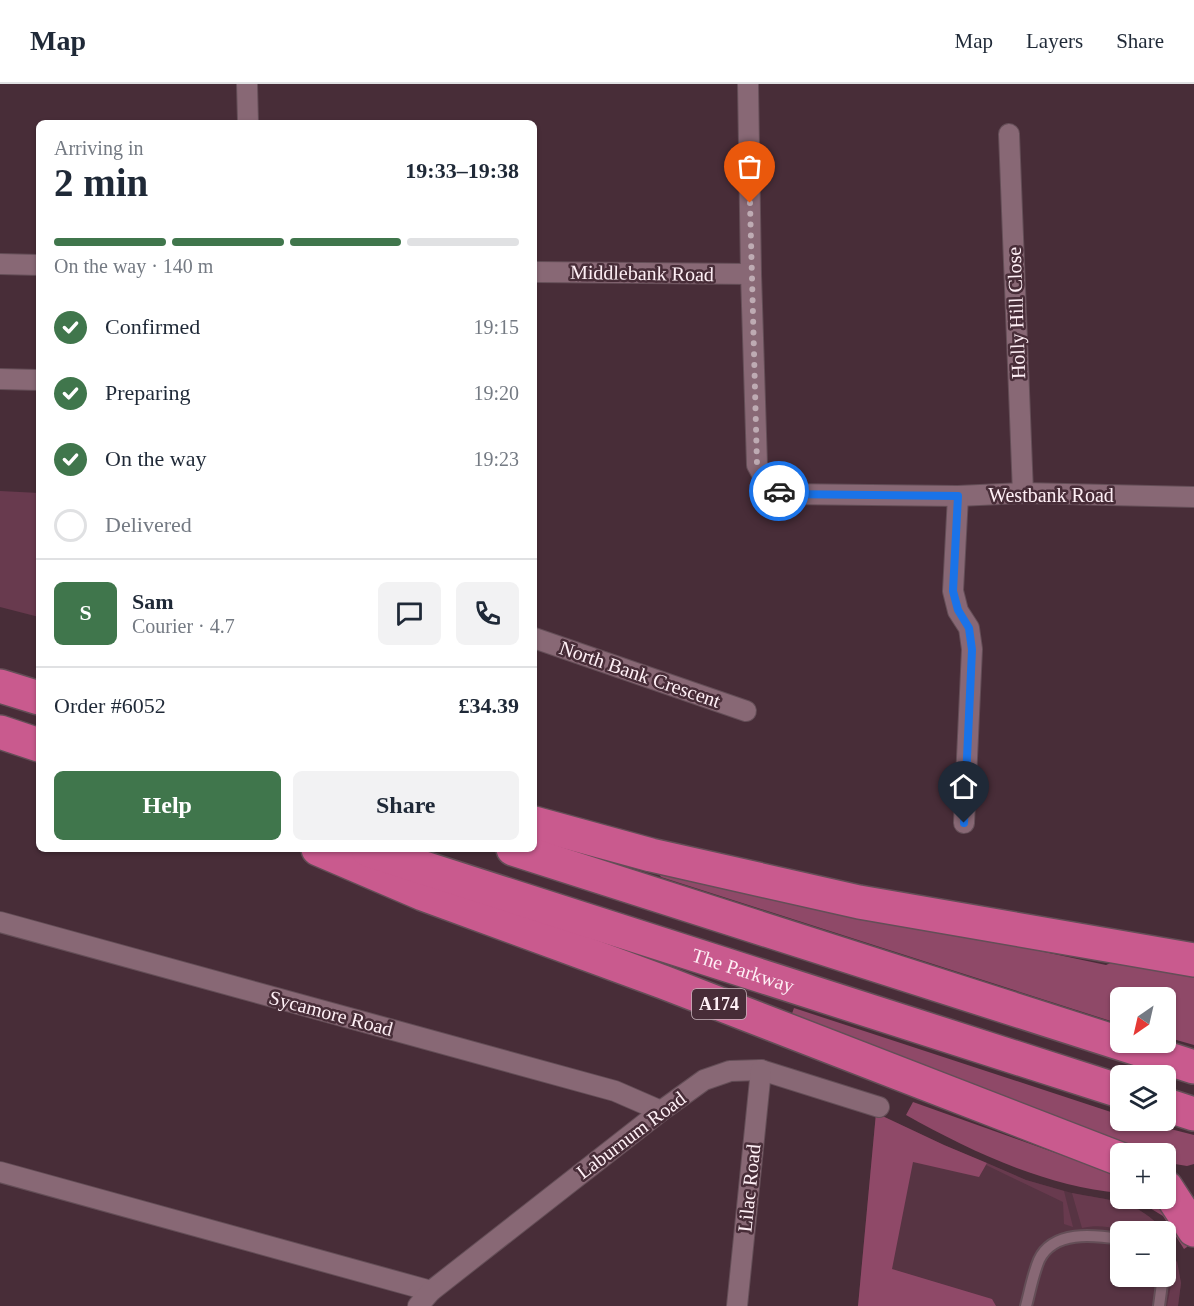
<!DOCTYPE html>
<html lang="en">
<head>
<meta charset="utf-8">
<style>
  :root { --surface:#fff; --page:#f2f2f3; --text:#1f2937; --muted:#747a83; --line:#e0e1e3; --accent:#40764c }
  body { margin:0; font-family:"Times New Roman",serif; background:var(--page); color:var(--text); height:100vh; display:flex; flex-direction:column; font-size:22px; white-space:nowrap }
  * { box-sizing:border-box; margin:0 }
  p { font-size:20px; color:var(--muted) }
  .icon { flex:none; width:33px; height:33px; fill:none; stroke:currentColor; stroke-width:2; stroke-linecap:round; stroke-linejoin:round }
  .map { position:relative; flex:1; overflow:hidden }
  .side { position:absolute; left:36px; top:36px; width:501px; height:732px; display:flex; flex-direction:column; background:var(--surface); border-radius:9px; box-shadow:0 2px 4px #0004 }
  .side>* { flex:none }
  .needle { width:39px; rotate:214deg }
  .tools { position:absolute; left:1110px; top:903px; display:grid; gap:12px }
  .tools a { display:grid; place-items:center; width:66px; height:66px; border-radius:9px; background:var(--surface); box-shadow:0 2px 4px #0004; font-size:30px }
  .pin { position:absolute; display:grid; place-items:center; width:51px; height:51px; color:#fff; margin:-62px -26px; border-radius:50% 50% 50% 0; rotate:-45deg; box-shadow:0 0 6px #0007 }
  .pin .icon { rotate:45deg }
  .courier { position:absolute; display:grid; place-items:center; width:60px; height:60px; margin:-30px; border:4px solid #1a73e8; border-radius:50%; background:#fff; color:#222; box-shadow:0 2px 8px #0007 }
  .summary em { font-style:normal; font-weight:600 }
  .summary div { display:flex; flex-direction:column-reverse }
  .summary { display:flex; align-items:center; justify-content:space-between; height:102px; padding:0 18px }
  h1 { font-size:39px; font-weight:600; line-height:45px }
  .bar { display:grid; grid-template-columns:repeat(4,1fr); gap:9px 6px; align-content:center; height:72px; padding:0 18px }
  .bar i { height:8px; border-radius:4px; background:var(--line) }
  .bar .active { background:var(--accent) }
  .bar p { grid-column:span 4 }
  .line { display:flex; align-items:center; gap:15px; padding:0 18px; border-top:2px solid var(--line) }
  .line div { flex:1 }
  .round { display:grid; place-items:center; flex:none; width:63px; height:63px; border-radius:9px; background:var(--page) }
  ol { padding:0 18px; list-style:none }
  li { display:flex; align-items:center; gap:18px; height:66px }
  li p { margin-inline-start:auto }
  li .icon { padding:6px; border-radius:50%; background:var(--accent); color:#fff; stroke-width:4 }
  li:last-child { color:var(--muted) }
  li i { width:33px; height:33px; border:3px solid var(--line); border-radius:50% }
  .cta { display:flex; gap:12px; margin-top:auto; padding:12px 18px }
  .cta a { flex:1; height:69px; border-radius:9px; background:var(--accent); color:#fff; font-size:24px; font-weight:600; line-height:69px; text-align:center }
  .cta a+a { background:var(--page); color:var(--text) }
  header { display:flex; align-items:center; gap:36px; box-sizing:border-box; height:84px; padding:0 30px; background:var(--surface); border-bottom:2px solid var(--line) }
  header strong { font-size:28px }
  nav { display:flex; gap:33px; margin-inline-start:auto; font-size:21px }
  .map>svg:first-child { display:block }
  .built { fill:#573443 }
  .green { fill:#683a4e }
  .forest { fill:#8f4968 }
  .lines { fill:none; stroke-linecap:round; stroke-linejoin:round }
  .service-casing { stroke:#644e57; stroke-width:14 }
  .minor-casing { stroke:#644e57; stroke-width:22 }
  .trunk-casing { stroke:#644e57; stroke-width:36 }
  .service { stroke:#886875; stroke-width:10 }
  .minor { stroke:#886875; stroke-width:20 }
  .trunk { stroke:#c95a8e; stroke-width:33 }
  .done { stroke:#beabb3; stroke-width:6; stroke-dasharray:0 10.8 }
  .route { stroke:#1a73e8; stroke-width:8 }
  .labels { text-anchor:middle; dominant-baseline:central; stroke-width:5; stroke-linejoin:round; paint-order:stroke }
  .shield { fill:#482d38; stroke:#c7b5bc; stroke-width:1.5 }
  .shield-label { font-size:18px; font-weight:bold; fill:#feeff5 }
  .street-label { font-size:20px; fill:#feeff5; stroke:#482d38 }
</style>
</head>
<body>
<header>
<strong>Map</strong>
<nav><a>Map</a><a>Layers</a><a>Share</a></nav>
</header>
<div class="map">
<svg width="1194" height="1222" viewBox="0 0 1194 1222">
  <rect width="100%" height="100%" fill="#482d38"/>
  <!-- built -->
  <polygon class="built" points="876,1029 944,1061 1026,1096 1072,1109 1123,1118 1137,1124 1158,1140 1163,1147 1120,1148 1120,1192 1166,1192 1166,1151 1175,1171 1181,1199 1178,1222 858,1222"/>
  <!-- green -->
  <g class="green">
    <polygon points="0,407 39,409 39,533 0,523"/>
    <polygon points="987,1079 1026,1096 1064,1107 1073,1143 1064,1140 1063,1118 986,1081"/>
    <path d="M 1072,1109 C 1106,1116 1142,1117 1163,1147 C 1155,1148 1147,1148 1139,1148 C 1119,1146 1103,1139 1082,1144 Z"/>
    <polygon points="1177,1177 1181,1199 1178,1222 1167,1222 1173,1191 1171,1183"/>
  </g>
  <!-- forest -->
  <g class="forest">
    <polygon points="660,787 1106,881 1113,878 1194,891 1194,961 1166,953 1166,914 1120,914 1120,940 661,793 659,790"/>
    <polygon points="794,924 1120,1031 1120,1036 1139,1037 1194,1051 1194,1080 1187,1082 1175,1080 1172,1084 1166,1081 1166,1070 1136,1069 790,935"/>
    <path d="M 913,1018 L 1120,1092 L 1120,1109 C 1045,1102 972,1068 906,1031 Z"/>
    <polygon points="876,1029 944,1061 987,1079 979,1093 913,1078 892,1185 992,1215 996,1222 858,1222"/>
    <polygon points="1135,1115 1156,1115 1188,1157 1187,1163 1184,1165 1163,1132"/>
  </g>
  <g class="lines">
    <defs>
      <g id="service">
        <path d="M 1026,1222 C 1030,1207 1033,1190 1039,1176 C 1053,1146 1094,1151 1120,1155"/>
        <polyline points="1159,1222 1163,1192"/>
      </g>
      <g id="minor">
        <polyline points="247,0 248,39"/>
        <polyline points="748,0 751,190 757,381 768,401 784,410 958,412 1023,409 1194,413"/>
        <polyline points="1009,50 1023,409"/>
        <polyline points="0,180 39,181"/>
        <polyline points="534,188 751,190"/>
        <polyline points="0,295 39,296"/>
        <polyline points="958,412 953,507 958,527 969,544 972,565 964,739"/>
        <polyline points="534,554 746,627"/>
        <polyline points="0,838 615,1007 661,1027"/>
        <polyline points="0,1088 431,1207"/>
        <polyline points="418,1222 431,1207 661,1027 704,996 730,987 761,986 879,1023"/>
        <polyline points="737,1222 761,986"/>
      </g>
      <g id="trunk">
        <polyline points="0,602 39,614"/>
        <polyline points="0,648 39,661"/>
        <polyline points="534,739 651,771 859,818 1194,876"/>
        <polyline points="318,765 423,810 663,898 1120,1075"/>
        <polyline points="513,765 1194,983"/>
        <path id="s1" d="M 368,766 L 1120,1007"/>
        <polyline points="1166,1021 1194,1030"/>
        <polyline points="1166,1103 1194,1146"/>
      </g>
    </defs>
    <!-- service casing -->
    <use href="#service" class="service-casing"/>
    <!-- minor casing -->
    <use href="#minor" class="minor-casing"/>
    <!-- trunk casing -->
    <use href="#trunk" class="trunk-casing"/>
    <!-- service -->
    <use href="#service" class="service"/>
    <!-- minor -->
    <use href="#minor" class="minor"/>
    <!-- trunk -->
    <use href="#trunk" class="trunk"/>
  </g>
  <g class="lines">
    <!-- done -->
    <polyline class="done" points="750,119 757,381 768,400 779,407"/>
    <!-- route -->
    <polyline class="route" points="779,407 784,410 958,412 953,507 958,526 969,544 972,566 964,739"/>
  </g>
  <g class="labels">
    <!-- shield labels -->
    <rect class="shield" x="692" y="905" width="54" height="30" rx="4.5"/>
    <g class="shield-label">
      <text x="719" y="920">A174</text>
    </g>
    <!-- street labels -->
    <g class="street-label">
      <text transform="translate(642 189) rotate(1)">Middlebank Road</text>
      <text transform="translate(1016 229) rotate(-92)">Holly Hill Close</text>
      <text x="1051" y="411">Westbank Road</text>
      <text transform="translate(640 590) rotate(19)">North Bank Crescent</text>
      <text stroke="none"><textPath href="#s1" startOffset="394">The Parkway</textPath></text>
      <text transform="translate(331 929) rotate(15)">Sycamore Road</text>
      <text transform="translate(631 1051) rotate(-37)">Laburnum Road</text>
      <text transform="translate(749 1104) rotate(-84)">Lilac Road</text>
    </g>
  </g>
</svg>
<div class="tools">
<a><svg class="needle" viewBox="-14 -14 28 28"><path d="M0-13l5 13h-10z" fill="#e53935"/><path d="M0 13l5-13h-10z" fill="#747a83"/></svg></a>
<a><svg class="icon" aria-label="layers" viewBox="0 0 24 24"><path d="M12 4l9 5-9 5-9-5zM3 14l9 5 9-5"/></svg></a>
<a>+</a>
<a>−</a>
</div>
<div class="pin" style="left:750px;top:119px;background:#ea580c"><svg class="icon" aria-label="bag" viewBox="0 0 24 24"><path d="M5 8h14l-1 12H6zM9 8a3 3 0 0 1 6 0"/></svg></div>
<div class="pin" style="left:964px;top:739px;background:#1f2937"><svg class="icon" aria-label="home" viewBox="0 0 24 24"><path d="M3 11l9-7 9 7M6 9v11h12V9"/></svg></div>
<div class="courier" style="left:779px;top:407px"><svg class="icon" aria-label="car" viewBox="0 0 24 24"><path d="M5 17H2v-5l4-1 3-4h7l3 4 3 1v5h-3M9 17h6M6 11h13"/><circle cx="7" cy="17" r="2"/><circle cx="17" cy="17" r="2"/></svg></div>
<section class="side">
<div class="summary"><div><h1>2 min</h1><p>Arriving in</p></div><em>19:33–19:38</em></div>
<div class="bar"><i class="active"></i><i class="active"></i><i class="active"></i><i></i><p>On the way · 140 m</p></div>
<ol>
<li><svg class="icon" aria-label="check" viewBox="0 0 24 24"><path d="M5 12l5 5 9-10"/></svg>Confirmed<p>19:15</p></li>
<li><svg class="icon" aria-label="check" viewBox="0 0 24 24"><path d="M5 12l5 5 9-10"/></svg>Preparing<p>19:20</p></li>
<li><svg class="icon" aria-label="check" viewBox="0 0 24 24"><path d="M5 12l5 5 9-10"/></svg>On the way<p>19:23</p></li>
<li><i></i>Delivered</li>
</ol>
<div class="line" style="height:108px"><b class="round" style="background:var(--accent);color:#fff">S</b><div><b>Sam</b><p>Courier · 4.7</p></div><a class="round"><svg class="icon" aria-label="chat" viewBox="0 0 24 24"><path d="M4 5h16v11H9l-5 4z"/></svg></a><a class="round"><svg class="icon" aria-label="phone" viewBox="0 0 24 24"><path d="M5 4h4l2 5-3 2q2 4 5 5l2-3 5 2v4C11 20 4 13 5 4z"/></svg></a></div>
<div class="line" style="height:78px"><div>Order #6052</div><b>£34.39</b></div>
<div class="cta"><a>Help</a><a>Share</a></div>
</section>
</div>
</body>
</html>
